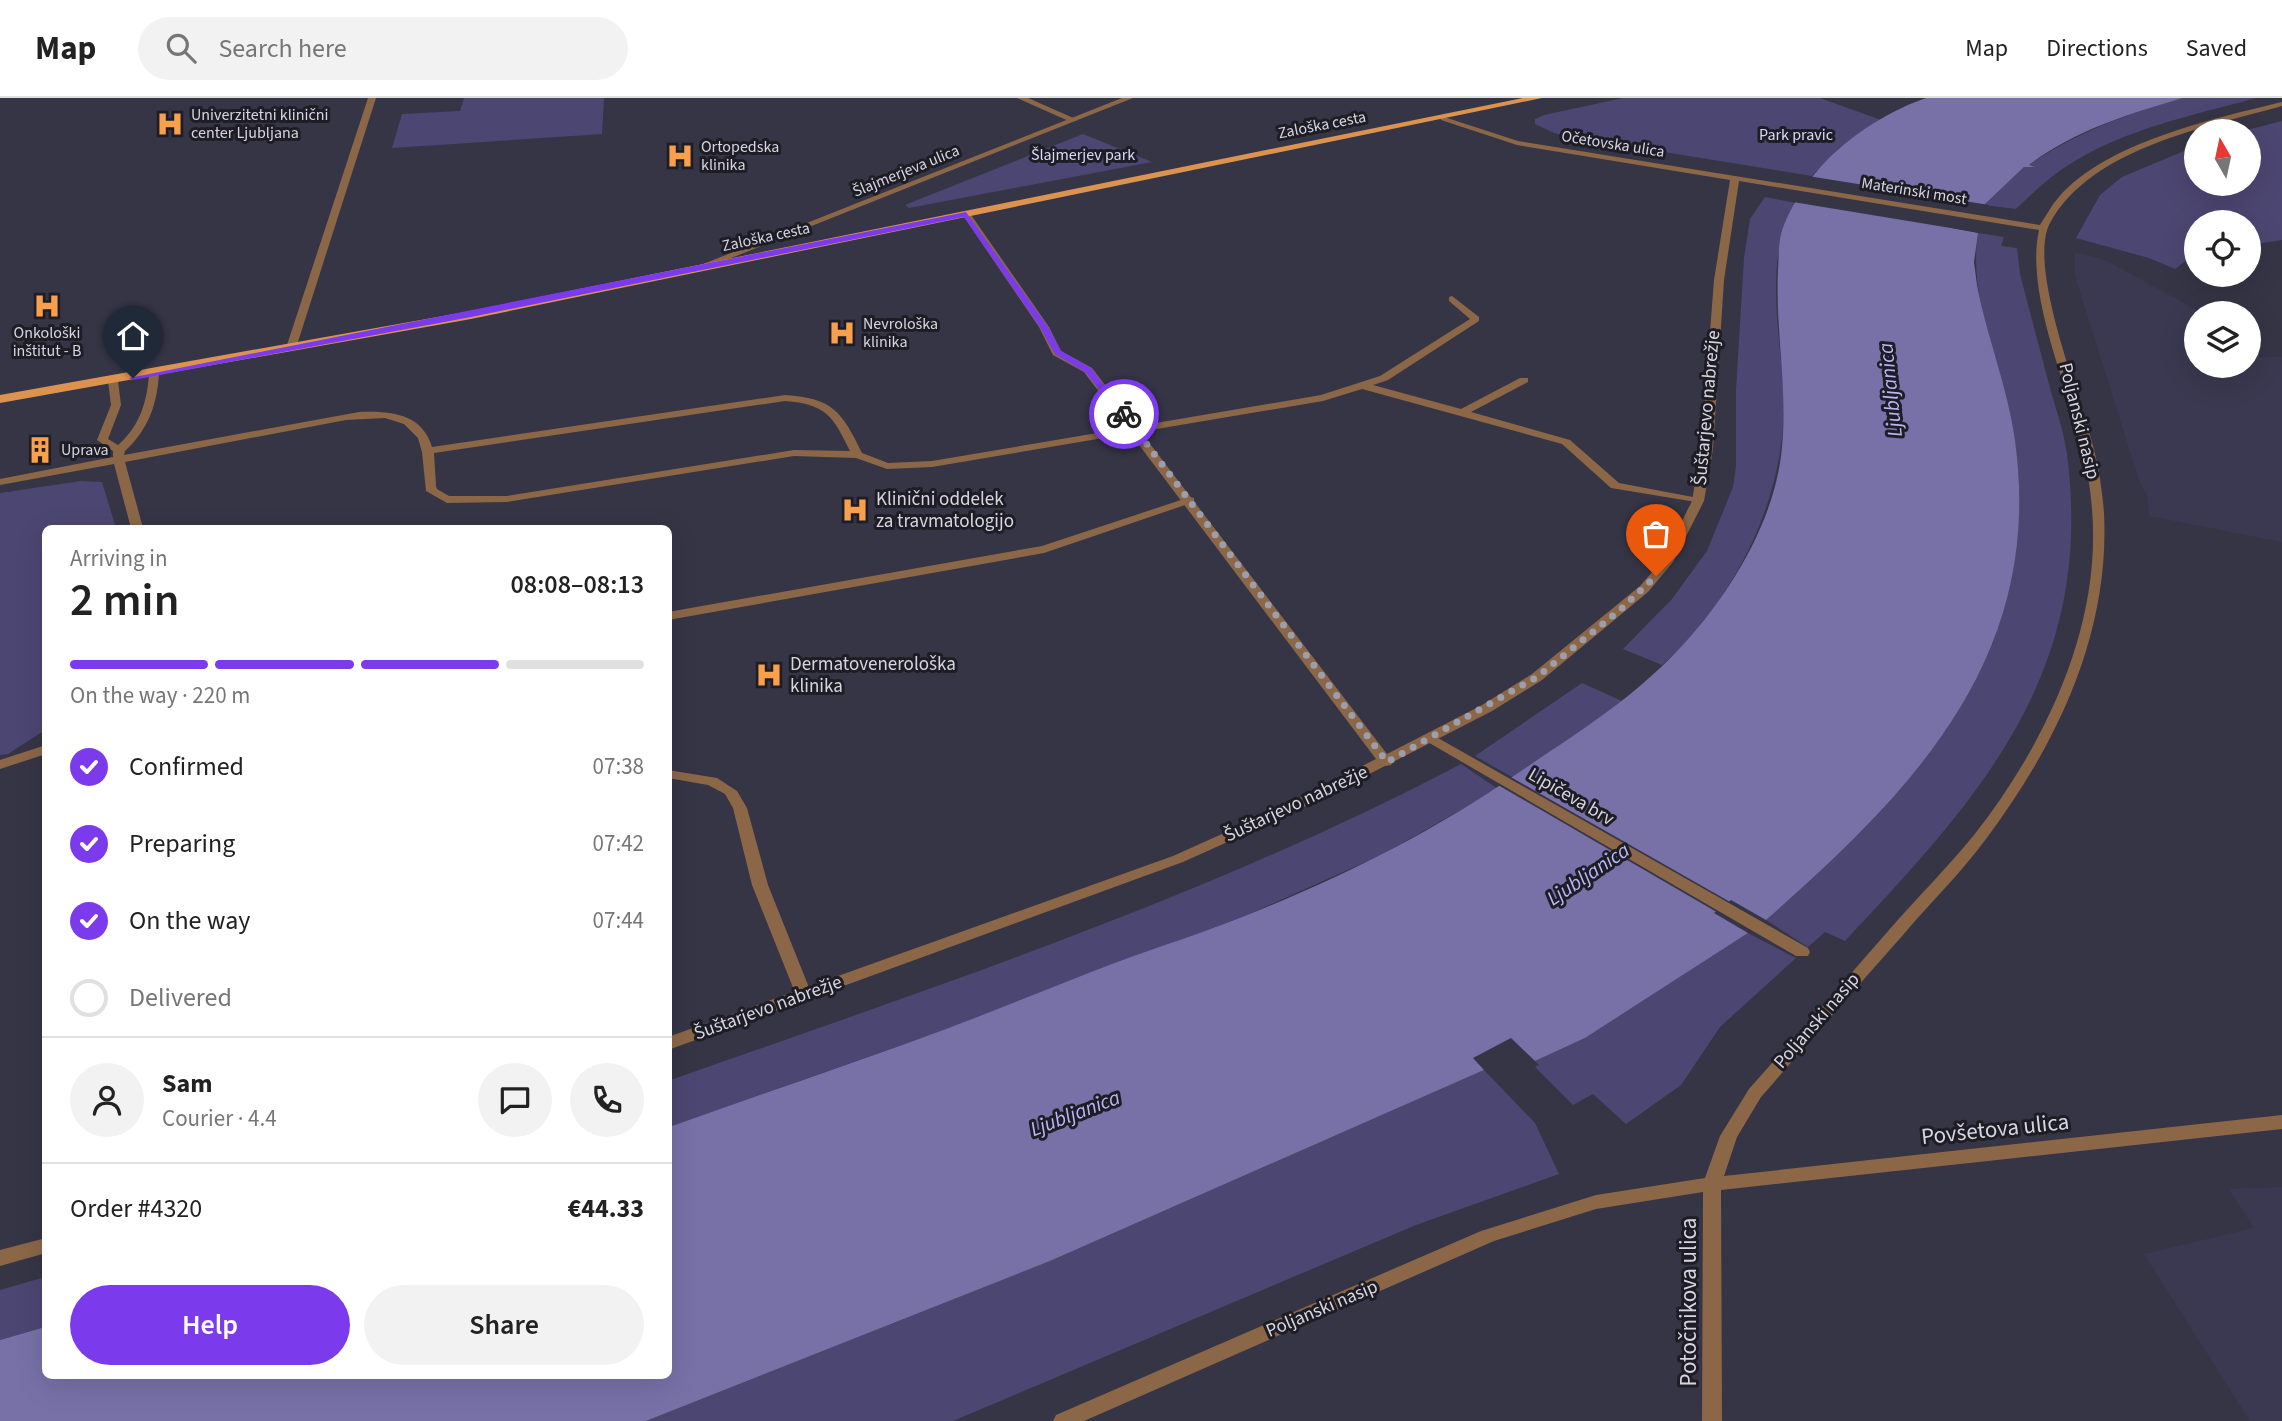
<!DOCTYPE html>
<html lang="en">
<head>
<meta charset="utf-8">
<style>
  :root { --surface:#fff; --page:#f2f2f2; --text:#222; --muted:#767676; --line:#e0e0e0; --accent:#7c3aed }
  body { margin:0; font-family:"Source Sans 3",sans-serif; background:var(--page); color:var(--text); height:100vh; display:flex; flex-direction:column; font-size:26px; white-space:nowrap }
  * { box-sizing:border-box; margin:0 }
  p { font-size:23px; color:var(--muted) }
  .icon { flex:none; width:38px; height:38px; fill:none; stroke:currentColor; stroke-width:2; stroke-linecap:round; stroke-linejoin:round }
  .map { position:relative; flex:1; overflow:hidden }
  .details { position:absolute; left:42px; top:427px; width:630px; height:854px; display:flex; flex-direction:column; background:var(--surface); border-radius:10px; box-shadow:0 7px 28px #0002 }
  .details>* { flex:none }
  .needle { width:46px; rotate:351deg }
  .fabs { position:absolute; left:2184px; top:21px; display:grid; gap:14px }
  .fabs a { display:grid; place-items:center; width:77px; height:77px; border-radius:50%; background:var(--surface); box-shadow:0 7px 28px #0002; font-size:35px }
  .pin { position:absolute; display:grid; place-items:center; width:60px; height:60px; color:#fff; margin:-72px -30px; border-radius:50% 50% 50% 0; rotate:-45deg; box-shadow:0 0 7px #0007 }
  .pin .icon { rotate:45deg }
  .courier { position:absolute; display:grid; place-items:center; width:70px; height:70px; margin:-35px; border:5px solid #7c3aed; border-radius:50%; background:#fff; color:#222; box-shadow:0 2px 9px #0007 }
  .summary em { font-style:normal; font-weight:600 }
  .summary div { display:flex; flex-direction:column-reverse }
  .summary { display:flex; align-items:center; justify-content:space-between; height:119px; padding:0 28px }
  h1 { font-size:46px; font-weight:600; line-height:52px }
  .bar { display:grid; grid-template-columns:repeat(4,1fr); gap:10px 7px; align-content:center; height:84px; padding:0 28px }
  .bar i { height:9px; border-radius:5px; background:var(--line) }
  .bar .active { background:var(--accent) }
  .bar p { grid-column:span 4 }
  .line { display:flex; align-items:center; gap:18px; padding:0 28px; border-top:2px solid var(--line) }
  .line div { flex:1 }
  .round { display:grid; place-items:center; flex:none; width:74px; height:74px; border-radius:37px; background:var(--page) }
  ol { padding:0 28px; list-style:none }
  li { display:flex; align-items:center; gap:21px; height:77px }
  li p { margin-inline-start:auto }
  li .icon { padding:7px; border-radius:50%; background:var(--accent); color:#fff; stroke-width:4 }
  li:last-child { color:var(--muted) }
  li i { width:38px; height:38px; border:4px solid var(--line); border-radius:50% }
  .cta { display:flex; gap:14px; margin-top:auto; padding:14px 28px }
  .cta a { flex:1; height:80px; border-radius:42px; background:var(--accent); color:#fff; font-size:28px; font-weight:600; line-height:80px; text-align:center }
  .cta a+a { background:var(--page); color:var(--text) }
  header { display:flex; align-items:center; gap:42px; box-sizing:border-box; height:98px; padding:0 35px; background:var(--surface); border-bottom:2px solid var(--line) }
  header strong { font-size:33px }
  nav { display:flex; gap:38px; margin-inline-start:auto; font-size:24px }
  .search { width:490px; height:63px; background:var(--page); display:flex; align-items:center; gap:18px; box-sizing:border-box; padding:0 24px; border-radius:38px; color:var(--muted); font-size:26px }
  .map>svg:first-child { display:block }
  .built { fill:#3b3951 }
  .green { fill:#4c4672 }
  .water { fill:#7771a8 }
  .pier { fill:#363546 }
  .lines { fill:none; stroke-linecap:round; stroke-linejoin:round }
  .service { fill:#8b6748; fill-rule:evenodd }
  .pedestrian { fill:#8b6748; fill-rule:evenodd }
  .minor { fill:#8b6748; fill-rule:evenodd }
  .primary { fill:#dd9350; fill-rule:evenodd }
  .route { fill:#7c3aed }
  .done { stroke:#9e9daa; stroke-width:7; stroke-dasharray:0 12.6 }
  .labels { text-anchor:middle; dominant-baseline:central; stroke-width:6; stroke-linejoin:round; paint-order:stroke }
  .far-poi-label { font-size:16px; fill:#d6d5e0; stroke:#1e1d25; text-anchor:start }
  .far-street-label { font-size:16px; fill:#d6d5e0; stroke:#1e1d25 }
  .far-park-label { font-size:16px; fill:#dbd9fb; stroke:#1e1d25 }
  .street-label { font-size:19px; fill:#d6d5e0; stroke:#1e1d25 }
  .poi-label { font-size:19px; fill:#d6d5e0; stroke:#1e1d25; text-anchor:start }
  .water-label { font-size:21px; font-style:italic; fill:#bcb6f7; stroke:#1e1d25 }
  .near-street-label { font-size:23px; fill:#d6d5e0; stroke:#1e1d25 }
</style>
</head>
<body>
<header>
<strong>Map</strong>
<div class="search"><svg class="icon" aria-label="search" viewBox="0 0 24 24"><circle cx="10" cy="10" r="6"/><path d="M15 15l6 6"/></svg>Search here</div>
<nav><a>Map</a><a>Directions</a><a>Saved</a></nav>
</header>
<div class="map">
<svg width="2282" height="1323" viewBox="0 0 2282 1323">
  <rect width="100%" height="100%" fill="#363546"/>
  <!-- built -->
  <g class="built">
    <polygon points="2075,154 2105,162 2203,215 2196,215 2196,268 2249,268 2249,241 2259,249 2259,259 2282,259 2282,444 2149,418 2147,398 2139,382 2075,178"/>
    <polygon points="2282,1089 2282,1323 2250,1323 2144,1156 2254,1130 2229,1091"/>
  </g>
  <!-- green -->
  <g class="green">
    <polygon points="464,0 604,0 602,36 392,50 402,16 460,13"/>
    <polygon points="1623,0 1820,0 1881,22 1840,49 1812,78 1584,41 1554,35 1535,26 1535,21 1544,17"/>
    <path d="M 2183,0 L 2256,0 C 2194,17 2125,31 2070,66 C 2050,78 2033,95 2016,111 L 1984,107 L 2024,69 L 2034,69 L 2029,67 C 2075,35 2129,15 2183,0 Z"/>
    <polygon points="2282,23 2282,142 2249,147 2249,124 2196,124 2196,155 2175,171 2149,160 2076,140 2100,97 2122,79 2196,48 2196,86 2249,86 2249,33 2243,33"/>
    <polygon points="1083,36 1152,64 909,110 905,107"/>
    <path d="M 1765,99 L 1796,105 C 1764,157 1779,228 1783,287 C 1791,390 1738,499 1662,567 L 1623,551 L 1672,501 L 1707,453 L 1733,389 L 1736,369 L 1736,292 L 1744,160 L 1750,121 Z"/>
    <path d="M 1978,135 L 2004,139 L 2001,148 L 2017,150 L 2020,176 C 2030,215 2041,255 2051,294 C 2057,314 2064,335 2067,356 C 2095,573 1983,696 1845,843 L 1825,834 L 1808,849 L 1766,822 C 1915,691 2045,558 2015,342 C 2006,272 1967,207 1978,135 Z"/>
    <polygon points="81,383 102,384 116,430 46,430 45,632 8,656 0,657 0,395"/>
    <polygon points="1582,585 1624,604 1512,679 1475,658"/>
    <path d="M 1461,666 L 1498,691 L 1381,757 L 1247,817 L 950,930 L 669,1029 L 668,983 C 937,888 1208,799 1461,666 Z"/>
    <polygon points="1748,835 1796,860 1720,929 1681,987 1626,1026 1593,996 1573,1007 1535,969 1539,967 1535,963 1585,940"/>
    <polygon points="1484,972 1535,1025 1559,1076 1416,1127 953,1323 646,1323 1050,1163"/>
    <polygon points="45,1179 45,1229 0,1242 0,1192"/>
  </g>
  <!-- water -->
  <path class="water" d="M 1926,0 L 2183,0 C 2131,15 2073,33 2029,67 L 2035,69 L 2024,69 L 1984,107 L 1965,104 L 1952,130 L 1978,135 L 1974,164 L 1977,187 C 1987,240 2008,290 2015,342 C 2045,558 1915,691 1766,822 L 1731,802 L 1714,815 L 1748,835 L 1585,940 L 1535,963 L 1511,940 L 1473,960 L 1484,972 L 1050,1163 L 646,1323 L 0,1323 L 0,1242 L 45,1229 L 46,1278 L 668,1278 L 669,1029 C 761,996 854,965 946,931 C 1002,910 1057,887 1112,866 C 1157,849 1203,835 1247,817 C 1340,780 1433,734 1515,677 C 1572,638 1629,604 1677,553 C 1726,502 1772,429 1781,358 C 1789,296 1775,234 1778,172 C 1779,157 1778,141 1784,127 C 1793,104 1810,79 1828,61 C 1854,35 1891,12 1926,0 Z"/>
  <!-- pier -->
  <g class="pier">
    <polygon points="1808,78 1989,107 1984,110 1967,107 1956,128 1979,132 1981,135 1793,104"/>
    <polygon points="1509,678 1767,825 1732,806 1720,815 1751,834 1498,687"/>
  </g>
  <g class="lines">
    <!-- service -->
    <g class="service">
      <polygon points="1017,0 1028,0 1078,22 1071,24"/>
      <path d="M 1452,198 L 1479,219 L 1479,223 L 1388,282 L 1373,287 L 1461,311 L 1520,280 L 1528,280 L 1528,284 L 1471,314 L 1570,342 L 1619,385 L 1698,400 L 1702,401 L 1702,405 L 1611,390 L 1562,346 L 1362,291 L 1323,303 L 932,369 L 887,371 L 856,360 L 794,358 L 507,404 L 447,405 L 426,393 L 422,354 L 418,340 L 404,326 L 385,320 L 346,322 L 125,364 L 143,430 L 131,430 L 114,366 L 0,387 L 0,381 L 113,359 L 113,353 L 97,342 L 111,307 L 108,283 L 113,280 L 118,283 L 121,307 L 108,341 L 118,347 C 140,328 147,304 149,276 L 154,273 L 159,276 C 157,307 148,332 125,353 L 124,357 L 359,314 C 390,313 422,315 432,349 L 785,297 C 833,300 842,314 862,355 L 888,365 L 932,363 L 1321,297 L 1380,278 L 1470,221 L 1449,203 L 1449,199 ZM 785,303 C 826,306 833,318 850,353 L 794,352 L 507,398 L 449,398 L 437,391 L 436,388 L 434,355 Z"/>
      <polygon points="1190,399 1194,400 1194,404 1044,455 668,522 668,514 1042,448"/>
      <polygon points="46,647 46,656 0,671 0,662"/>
      <polygon points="668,672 717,680 737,693 747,710 768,787 812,897 810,901 798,901 796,897 752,787 733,710 725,696 708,687 668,680"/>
    </g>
    <!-- pedestrian -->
    <g class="pedestrian">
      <polygon points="368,0 376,0 296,250 287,252 286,250"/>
      <polygon points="1431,636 1808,850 1810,854 1808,858 1796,858 1426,643 1424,640 1426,637"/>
    </g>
    <!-- minor -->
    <g class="minor">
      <polygon points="1122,0 1133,0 701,172 693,170"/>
      <path d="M 2282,4 L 2282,8 C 2207,29 2091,50 2050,125 C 2028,166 2076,288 2089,334 C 2097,359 2102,388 2104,415 C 2110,536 2057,646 1986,741 C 1961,775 1930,805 1903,837 C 1855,891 1808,945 1761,999 L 1737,1039 L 1724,1078 L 2282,1017 L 2282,1031 L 1721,1092 L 1722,1323 L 1702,1323 L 1703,1094 L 1596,1111 L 1494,1143 L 1084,1323 L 1053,1323 L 1056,1317 L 1481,1133 L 1596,1097 L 1705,1080 L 1720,1038 L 1749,991 C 1796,938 1843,885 1889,832 C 1917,800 1947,770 1974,737 C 2045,647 2102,528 2092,411 C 2090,385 2085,358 2078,333 C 2062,275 2026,191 2039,132 L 1739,83 L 1724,182 L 1713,351 L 1704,403 L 1673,464 L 1648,494 L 1542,582 L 1492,613 L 1393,664 L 1391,667 L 1385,668 L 1294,714 L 1183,764 L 668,952 L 668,939 L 1173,758 L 1284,708 L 1376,661 L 1084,274 L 1053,257 L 1039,229 L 962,116 L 963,114 L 969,114 L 1049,229 L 1061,253 L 1092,270 L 1387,656 L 1482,607 L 1532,576 L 1640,488 L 1662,463 L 1692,403 L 1701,351 L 1714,182 L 1730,82 L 1517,47 L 1441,22 L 1441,18 L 1518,43 L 2040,127 C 2046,118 2051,108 2058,100 C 2106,44 2213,21 2282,4 Z"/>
      <polygon points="46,1140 46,1155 0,1168 0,1152"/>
    </g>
    <!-- primary -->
    <polygon class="primary" points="1523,0 1542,0 471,221 0,305 0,297 471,213"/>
  </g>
  <!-- route -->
  <polygon class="route" points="966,114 1048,229 1061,253 1091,270 1127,318 1121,318 1085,274 1055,256 1040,229 964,119 471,219 133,282 129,280"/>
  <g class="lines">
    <!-- done -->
    <polyline class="done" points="1124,316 1387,664 1537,579 1620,512 1656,478"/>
  </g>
  <!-- icons -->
  <defs>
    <symbol id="hospital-bare" viewBox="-9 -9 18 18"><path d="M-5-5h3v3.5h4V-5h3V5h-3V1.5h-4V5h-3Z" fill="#f9a04c" stroke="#1e1d25" stroke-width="2.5" paint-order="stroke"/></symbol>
    <symbol id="building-bare" viewBox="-9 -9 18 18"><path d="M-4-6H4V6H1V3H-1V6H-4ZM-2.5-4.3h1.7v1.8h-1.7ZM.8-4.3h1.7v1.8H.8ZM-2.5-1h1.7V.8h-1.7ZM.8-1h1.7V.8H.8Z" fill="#f9a04c" stroke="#1e1d25" stroke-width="2.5" paint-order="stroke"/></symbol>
  </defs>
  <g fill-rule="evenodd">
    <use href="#hospital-bare" x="151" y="7" width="38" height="38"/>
    <use href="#hospital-bare" x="661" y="39" width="38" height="38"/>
    <use href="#hospital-bare" x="28" y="189" width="38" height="38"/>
    <use href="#hospital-bare" x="823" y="216" width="38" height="38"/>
    <use href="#building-bare" x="21" y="333" width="38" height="38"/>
    <use href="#hospital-bare" x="836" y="393" width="38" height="38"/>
    <use href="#hospital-bare" x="750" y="558" width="38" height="38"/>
  </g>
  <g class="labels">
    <!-- far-poi labels -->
    <g class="far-poi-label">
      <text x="191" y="17">Univerzitetni klinični<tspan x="191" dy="18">center Ljubljana</tspan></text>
      <text x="701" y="49">Ortopedska<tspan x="701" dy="18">klinika</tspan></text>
      <text x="863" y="226">Nevrološka<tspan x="863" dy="18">klinika</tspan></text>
      <text x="47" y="235" text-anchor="middle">Onkološki<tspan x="47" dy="18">inštitut - B</tspan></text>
      <text x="61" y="352">Uprava</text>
    </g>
    <!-- far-street labels -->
    <g class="far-street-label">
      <text transform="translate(1322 27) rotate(-11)">Zaloška cesta</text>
      <text transform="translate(1613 46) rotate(9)">Očetovska ulica</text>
      <text transform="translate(906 73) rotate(-22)">Šlajmerjeva ulica</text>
      <text transform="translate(1914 93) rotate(9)">Materinski most</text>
      <text transform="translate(766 139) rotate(-12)">Zaloška cesta</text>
    </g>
    <!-- far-park labels -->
    <g class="far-park-label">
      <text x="1796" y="37">Park pravic</text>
      <text x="1083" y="57">Šlajmerjev park</text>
    </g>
    <!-- street labels -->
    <g class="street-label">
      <text transform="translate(1707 310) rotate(-85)">Šuštarjevo nabrežje</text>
      <text transform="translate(2079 323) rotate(76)">Poljanski nasip</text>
      <text transform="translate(1571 699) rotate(30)">Lipičeva brv</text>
      <text transform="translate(1296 706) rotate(-25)">Šuštarjevo nabrežje</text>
      <text transform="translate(768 910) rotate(-20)">Šuštarjevo nabrežje</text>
      <text transform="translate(1817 923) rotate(-49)">Poljanski nasip</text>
      <text transform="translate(1322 1211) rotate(-23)">Poljanski nasip</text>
    </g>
    <!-- poi labels -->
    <g class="poi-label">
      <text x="876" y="401">Klinični oddelek<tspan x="876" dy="22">za travmatologijo</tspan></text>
      <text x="790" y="566">Dermatovenerološka<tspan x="790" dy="22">klinika</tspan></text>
    </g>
    <!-- water labels -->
    <g class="water-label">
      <text transform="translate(1890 292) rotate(-96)">Ljubljanica</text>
      <text transform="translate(1588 776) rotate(-34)">Ljubljanica</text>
      <text transform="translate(1075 1015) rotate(-21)">Ljubljanica</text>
    </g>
    <!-- near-street labels -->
    <g class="near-street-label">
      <text transform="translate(1995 1031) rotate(-6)">Povšetova ulica</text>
      <text transform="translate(1688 1204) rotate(-90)">Potočnikova ulica</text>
    </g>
  </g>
</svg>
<div class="fabs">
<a><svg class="needle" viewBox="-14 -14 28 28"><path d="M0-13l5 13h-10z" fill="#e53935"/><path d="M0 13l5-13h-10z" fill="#767676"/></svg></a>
<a><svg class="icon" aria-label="locate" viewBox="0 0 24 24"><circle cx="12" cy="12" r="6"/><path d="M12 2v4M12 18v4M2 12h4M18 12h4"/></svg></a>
<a><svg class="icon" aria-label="layers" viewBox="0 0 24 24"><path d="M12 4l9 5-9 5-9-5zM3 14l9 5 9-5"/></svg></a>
</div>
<div class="pin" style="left:1656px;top:478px;background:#ea580c"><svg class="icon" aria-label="bag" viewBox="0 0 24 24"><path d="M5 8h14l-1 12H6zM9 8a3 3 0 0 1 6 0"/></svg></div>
<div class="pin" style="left:133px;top:280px;background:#1f2937"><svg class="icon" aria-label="home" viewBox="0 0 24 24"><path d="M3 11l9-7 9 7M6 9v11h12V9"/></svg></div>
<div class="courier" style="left:1124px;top:316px"><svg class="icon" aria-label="bike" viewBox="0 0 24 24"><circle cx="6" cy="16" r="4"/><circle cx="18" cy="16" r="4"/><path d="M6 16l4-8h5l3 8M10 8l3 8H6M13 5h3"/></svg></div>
<section class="details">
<div class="summary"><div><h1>2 min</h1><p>Arriving in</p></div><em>08:08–08:13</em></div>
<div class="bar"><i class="active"></i><i class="active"></i><i class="active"></i><i></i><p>On the way · 220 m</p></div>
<ol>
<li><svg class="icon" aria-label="check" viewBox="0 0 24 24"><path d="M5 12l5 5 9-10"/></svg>Confirmed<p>07:38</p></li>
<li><svg class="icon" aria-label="check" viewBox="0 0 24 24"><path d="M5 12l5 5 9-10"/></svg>Preparing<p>07:42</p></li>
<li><svg class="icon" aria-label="check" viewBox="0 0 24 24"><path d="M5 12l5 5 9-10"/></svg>On the way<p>07:44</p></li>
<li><i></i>Delivered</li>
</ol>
<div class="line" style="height:126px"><a class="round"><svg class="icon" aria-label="person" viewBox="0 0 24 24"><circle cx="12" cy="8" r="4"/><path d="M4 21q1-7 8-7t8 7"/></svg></a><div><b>Sam</b><p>Courier · 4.4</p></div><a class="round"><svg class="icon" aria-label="chat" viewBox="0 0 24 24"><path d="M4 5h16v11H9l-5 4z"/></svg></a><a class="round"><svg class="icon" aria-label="phone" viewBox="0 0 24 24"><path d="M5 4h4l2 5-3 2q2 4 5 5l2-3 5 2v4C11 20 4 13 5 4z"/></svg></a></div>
<div class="line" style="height:91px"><div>Order #4320</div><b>€44.33</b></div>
<div class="cta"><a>Help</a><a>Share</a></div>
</section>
</div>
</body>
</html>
